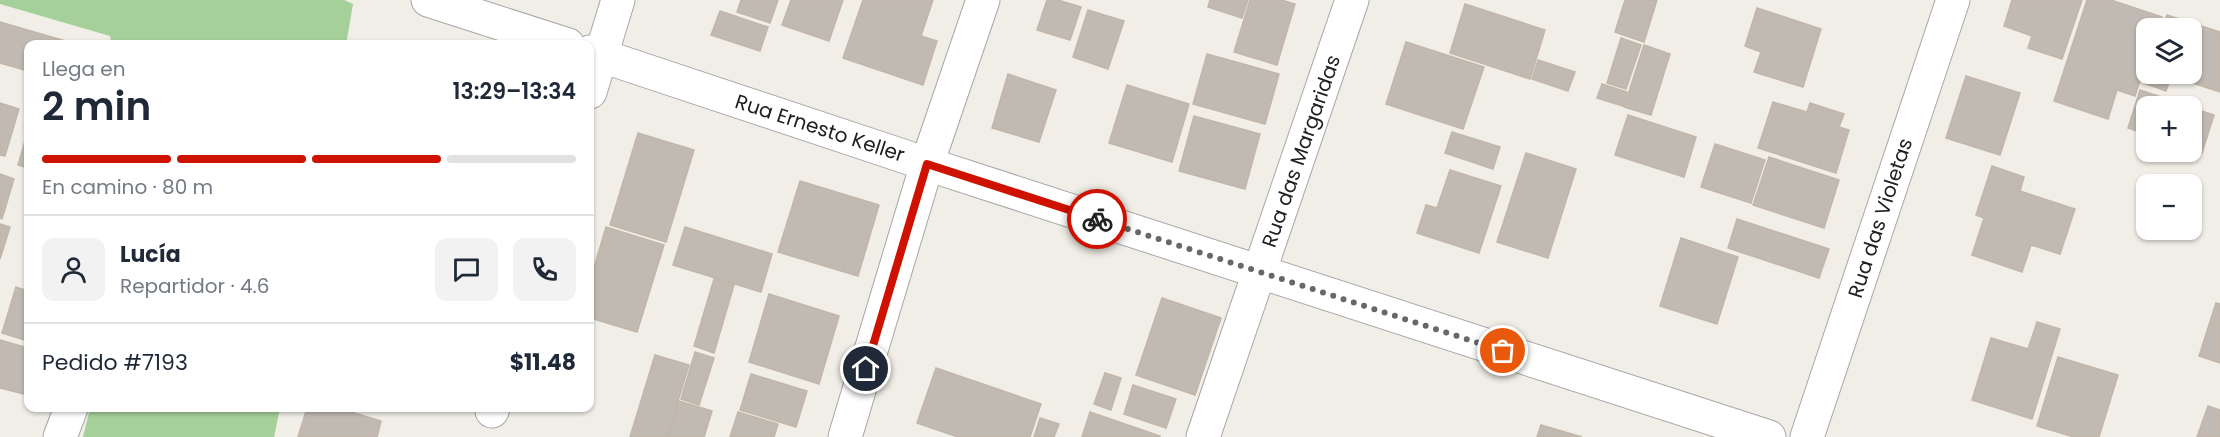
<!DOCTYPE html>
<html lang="es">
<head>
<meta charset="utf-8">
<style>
  :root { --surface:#fff; --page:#f2f2f3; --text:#1f2937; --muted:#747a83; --line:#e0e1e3; --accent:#cf1100 }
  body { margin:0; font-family:Poppins,sans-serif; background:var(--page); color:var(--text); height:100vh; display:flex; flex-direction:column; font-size:22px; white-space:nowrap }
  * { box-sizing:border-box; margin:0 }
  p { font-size:20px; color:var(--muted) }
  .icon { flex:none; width:33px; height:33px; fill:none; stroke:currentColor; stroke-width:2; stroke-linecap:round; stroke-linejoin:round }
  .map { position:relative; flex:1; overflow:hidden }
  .details { position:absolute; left:24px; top:40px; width:570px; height:372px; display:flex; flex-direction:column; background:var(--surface); border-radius:12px; box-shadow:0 2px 4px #0004 }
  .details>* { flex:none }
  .controls { position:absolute; left:2136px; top:18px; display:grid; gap:12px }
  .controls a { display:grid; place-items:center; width:66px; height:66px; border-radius:12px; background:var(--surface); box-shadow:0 2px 4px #0004; font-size:30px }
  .pin { position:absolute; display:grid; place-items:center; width:51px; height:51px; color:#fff; margin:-26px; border:3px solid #fff; border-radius:50%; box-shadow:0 2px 6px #0007 }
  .courier { position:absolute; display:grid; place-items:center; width:60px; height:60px; margin:-30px; border:4px solid #cf1100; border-radius:50%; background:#fff; color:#222; box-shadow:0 2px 8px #0007 }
  .summary em { font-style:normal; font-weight:600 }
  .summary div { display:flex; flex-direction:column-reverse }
  .summary { display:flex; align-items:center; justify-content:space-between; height:102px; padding:0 18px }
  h1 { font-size:39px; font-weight:600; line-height:45px }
  .bar { display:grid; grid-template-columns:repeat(4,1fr); gap:9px 6px; align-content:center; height:72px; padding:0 18px }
  .bar i { height:8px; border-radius:4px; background:var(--line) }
  .bar .current { background:var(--accent) }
  .bar p { grid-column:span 4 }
  .line { display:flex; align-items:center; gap:15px; padding:0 18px; border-top:2px solid var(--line) }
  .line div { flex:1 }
  .round { display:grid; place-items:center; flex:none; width:63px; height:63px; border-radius:12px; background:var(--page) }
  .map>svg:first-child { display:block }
  .forest { fill:#a5d09a }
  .building { fill:#c1bab2; stroke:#c2b6a8; stroke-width:1.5 }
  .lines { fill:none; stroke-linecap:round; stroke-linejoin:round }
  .minor-casing { stroke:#a7a7a7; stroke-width:35 }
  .minor { stroke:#fff; stroke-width:33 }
  .done { stroke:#696865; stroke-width:6; stroke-dasharray:0 10.8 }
  .route { stroke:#cf1100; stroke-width:8 }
  .labels { text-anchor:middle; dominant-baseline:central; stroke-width:4.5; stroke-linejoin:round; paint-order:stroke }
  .street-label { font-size:20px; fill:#202020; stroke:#fff }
</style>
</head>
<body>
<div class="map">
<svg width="2220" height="437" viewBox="0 0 2220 437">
  <rect width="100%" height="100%" fill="#f0eee6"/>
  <!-- forest -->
  <g class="forest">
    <polygon points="0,0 344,0 353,4 346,45 112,45 110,36 0,4"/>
    <polygon points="90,408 280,408 274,437 83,437"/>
  </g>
  <!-- building -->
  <g class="building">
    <polygon points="741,0 778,0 770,23 737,12"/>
    <polygon points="791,0 843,0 829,41 782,25"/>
    <polygon points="863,0 933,0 921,36 937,41 923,85 843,58"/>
    <polygon points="1047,0 1058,0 1081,7 1070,40 1037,30"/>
    <polygon points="1210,0 1248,0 1242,18 1208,7"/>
    <polygon points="1250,0 1281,0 1295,4 1277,65 1234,52"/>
    <polygon points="1625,0 1657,0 1644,42 1615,32"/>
    <polygon points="2012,0 2082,0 2062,59 2028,48 2032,36 2004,26"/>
    <polygon points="2087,0 2111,0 2162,17 2158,28 2146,28 2146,62 2135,96 2117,90 2108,119 2054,101"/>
    <polygon points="1465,4 1545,30 1530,79 1450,53"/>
    <polygon points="1757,8 1821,29 1803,87 1754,72 1761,52 1745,46"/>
    <polygon points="1088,10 1124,21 1108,69 1073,57"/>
    <polygon points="720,11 768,27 760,51 711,35"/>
    <polygon points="2167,15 2220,32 2220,92 2171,76 2166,91 2144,83 2147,74 2192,74 2192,28 2162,28"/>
    <polygon points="0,22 79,45 28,45 28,71 0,63"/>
    <polygon points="1621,38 1641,45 1626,89 1607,83"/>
    <polygon points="1406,42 1484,67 1463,129 1386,104"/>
    <polygon points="1644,45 1670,54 1651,115 1624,107"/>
    <polygon points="1207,54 1279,74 1265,124 1193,104"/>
    <polygon points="1538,60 1575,72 1568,91 1532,79"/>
    <polygon points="1008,74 1056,90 1039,142 992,128"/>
    <polygon points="1966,76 2020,93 2000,155 1946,138"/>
    <polygon points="1602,84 1627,92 1623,106 1597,98"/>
    <polygon points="1127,85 1189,104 1172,162 1109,143"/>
    <polygon points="2140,90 2188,106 2146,106 2146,134 2128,128"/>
    <polygon points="1773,102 1807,112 1810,103 1844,114 1839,127 1849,130 1836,173 1758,148"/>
    <polygon points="0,103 19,109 5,156 0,155"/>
    <polygon points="2192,108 2214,115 2202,153 2192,149"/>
    <polygon points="1628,115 1696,137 1684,177 1615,155"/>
    <polygon points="1194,116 1260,134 1245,189 1179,171"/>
    <polygon points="28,131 28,168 18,165"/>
    <polygon points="1452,132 1500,147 1493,169 1445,153"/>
    <polygon points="638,133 694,150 666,242 610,225"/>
    <polygon points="1715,144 1765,160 1751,203 1701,187"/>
    <polygon points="1526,153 1576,169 1548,258 1497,242"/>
    <polygon points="1769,157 1839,180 1824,228 1753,205"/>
    <polygon points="1992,166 2024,177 2020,191 2075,209 2060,254 2031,245 2022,272 1972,255 1984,218 1976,215"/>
    <polygon points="1450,170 1501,186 1479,253 1417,233 1426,205 1437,208"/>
    <polygon points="0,174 14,179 2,219 0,218"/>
    <polygon points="800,181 879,205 858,276 778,252"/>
    <polygon points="1737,219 1829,249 1819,278 1728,248"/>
    <polygon points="0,224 10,227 0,259"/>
    <polygon points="606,227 664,245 637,332 590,318 590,281"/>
    <polygon points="685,227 772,254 761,292 673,265"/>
    <polygon points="1681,238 1738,257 1717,324 1660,306"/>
    <polygon points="714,279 734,285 714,353 694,346"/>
    <polygon points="16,287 28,291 28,341 2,333"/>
    <polygon points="769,294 839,316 819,384 749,362"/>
    <polygon points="1162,298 1221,318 1195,395 1136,375"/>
    <polygon points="2216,303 2220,304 2220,363 2199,356"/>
    <polygon points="2037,322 2060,329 2032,419 1972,400 1991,338 2028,349"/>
    <polygon points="0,340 28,348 28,395 0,388"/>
    <polygon points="695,352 714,358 699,405 681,399"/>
    <polygon points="655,355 689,365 667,437 630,437"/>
    <polygon points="2058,357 2118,375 2099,437 2074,437 2037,426"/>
    <polygon points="936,368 1041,404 1030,437 958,437 917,423"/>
    <polygon points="1105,373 1121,378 1111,410 1094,404"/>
    <polygon points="751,374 807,391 796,427 740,410"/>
    <polygon points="1133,385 1176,399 1166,428 1124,414"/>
    <polygon points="679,401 712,411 704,437 668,437"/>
    <polygon points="2208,406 2220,410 2220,437 2197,437"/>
    <polygon points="307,408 338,408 381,421 377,437 298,437"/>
    <polygon points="738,412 778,424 774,437 730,437"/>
    <polygon points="1090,412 1160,436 1160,437 1082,437"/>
    <polygon points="1040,418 1059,424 1054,437 1034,437"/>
    <polygon points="1541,425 1582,437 1537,437"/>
  </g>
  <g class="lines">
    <defs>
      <g id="minor">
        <polyline points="428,0 568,45"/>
        <polyline points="590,52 927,164 1769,437"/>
        <polyline points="590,92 618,0"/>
        <polyline points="492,411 493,408"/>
        <polyline points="60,437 71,408"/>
        <polyline points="845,437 927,164 983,0"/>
        <polyline points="1203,437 1352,0"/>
        <polyline points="1807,437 1953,0"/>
      </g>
    </defs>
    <!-- minor casing -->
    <use href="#minor" class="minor-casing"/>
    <!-- minor -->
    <use href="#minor" class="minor"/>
  </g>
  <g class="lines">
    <!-- done -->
    <polyline class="done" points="1097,219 1503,351"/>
    <!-- route -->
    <polyline class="route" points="866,369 927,164 1097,219"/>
  </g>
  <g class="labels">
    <!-- street labels -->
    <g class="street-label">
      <text transform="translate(820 128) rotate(18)">Rua Ernesto Keller</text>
      <text transform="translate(1301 151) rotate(-71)">Rua das Margaridas</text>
      <text transform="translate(1880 218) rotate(-72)">Rua das Violetas</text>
    </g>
  </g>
</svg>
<div class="controls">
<a><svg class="icon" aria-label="layers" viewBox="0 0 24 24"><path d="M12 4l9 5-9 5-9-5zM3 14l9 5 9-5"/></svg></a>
<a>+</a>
<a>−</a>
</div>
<div class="pin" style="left:1503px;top:351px;background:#ea580c"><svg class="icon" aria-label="bag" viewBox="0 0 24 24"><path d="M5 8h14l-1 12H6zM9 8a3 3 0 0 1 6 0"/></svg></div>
<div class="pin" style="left:866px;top:369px;background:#1f2937"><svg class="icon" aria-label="home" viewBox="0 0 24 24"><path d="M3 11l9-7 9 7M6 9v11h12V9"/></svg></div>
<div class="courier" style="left:1097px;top:219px"><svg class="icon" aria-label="bike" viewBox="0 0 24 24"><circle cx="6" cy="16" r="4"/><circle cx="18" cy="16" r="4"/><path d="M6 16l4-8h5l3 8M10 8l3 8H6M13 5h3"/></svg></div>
<section class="details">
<div class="summary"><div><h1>2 min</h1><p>Llega en</p></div><em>13:29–13:34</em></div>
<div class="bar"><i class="current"></i><i class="current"></i><i class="current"></i><i></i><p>En camino · 80 m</p></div>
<div class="line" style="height:108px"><a class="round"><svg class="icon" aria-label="person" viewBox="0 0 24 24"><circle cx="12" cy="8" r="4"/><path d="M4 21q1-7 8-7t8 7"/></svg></a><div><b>Lucía</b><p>Repartidor · 4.6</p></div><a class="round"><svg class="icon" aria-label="chat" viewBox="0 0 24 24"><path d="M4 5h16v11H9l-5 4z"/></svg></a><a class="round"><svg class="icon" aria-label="phone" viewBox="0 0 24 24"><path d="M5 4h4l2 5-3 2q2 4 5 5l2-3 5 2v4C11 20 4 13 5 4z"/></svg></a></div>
<div class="line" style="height:78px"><div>Pedido #7193</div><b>$11.48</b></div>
</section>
</div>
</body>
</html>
